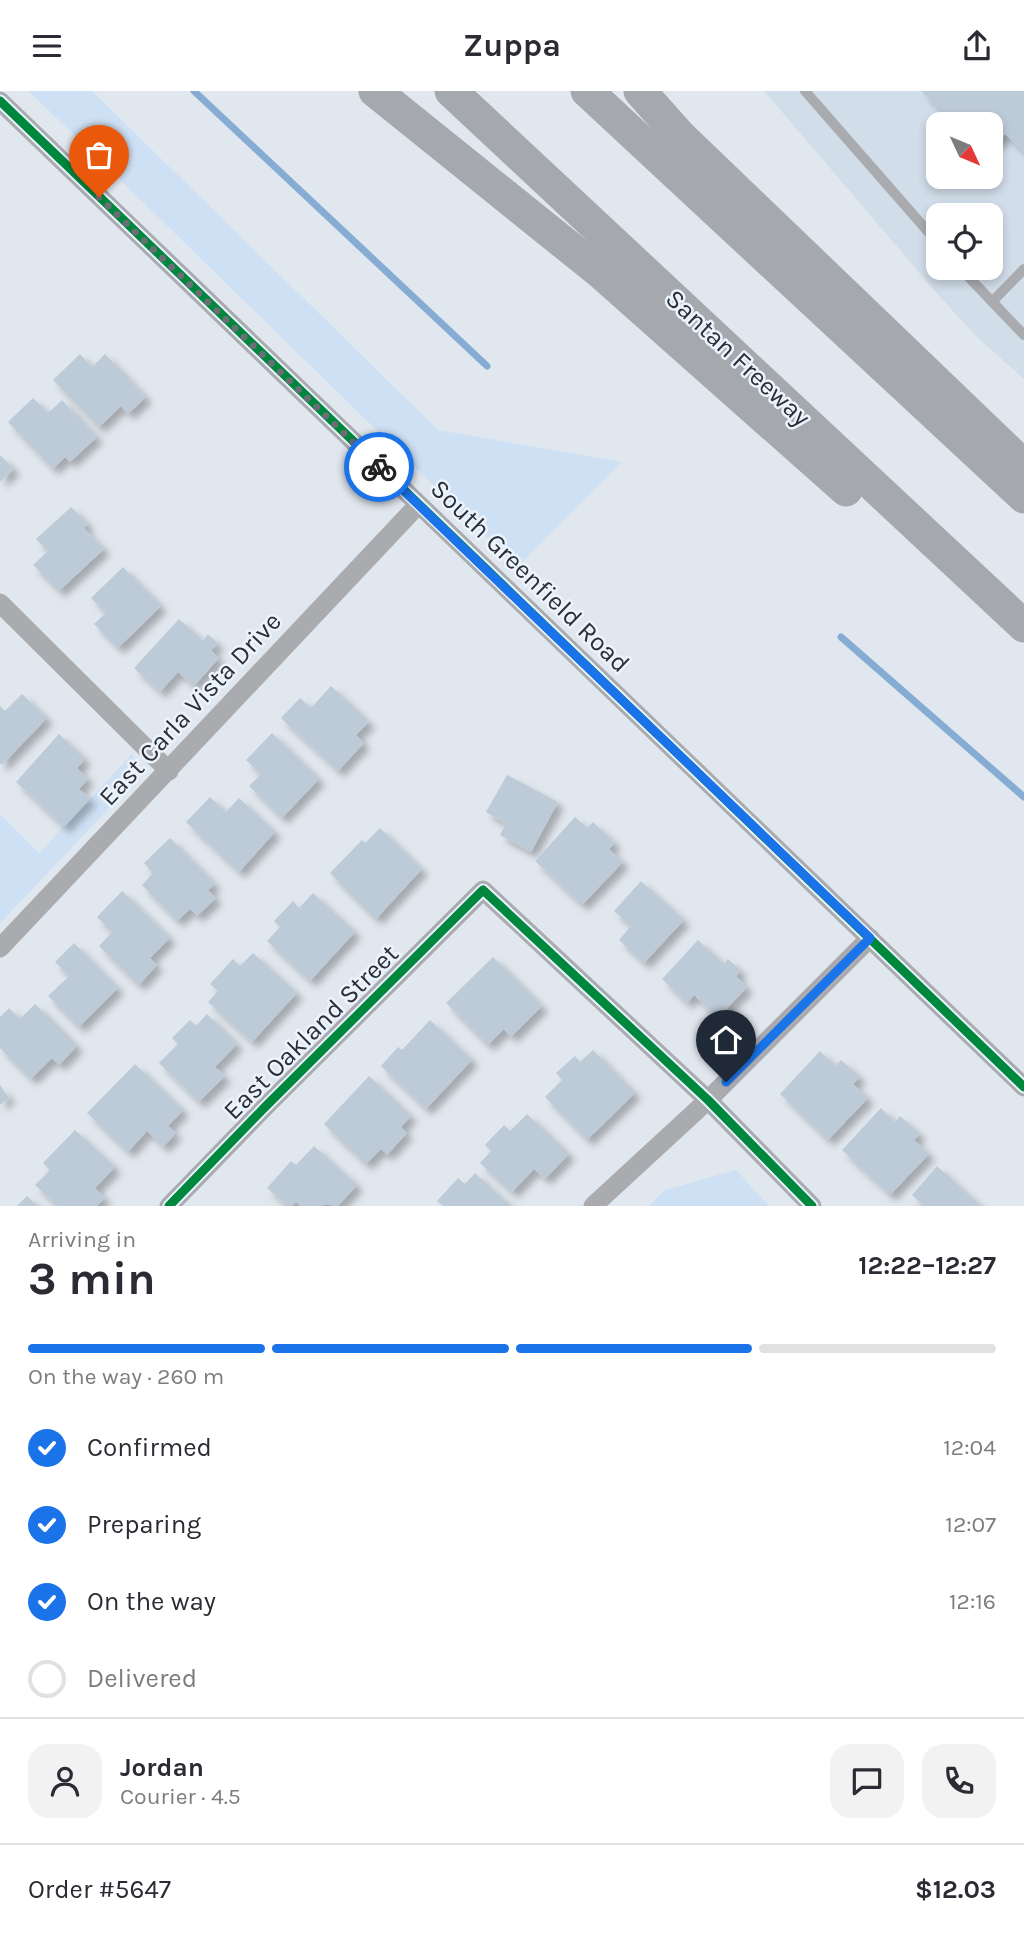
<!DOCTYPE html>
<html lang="en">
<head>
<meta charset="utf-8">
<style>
  :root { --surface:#fff; --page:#f2f2f3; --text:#2b2b33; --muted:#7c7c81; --line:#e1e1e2; --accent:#1a73e8 }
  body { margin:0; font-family:Karla,sans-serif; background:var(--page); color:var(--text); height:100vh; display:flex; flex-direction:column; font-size:26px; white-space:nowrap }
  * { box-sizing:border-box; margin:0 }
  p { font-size:23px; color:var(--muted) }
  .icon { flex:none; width:38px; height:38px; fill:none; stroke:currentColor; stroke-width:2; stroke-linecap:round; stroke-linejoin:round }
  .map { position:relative; height:1115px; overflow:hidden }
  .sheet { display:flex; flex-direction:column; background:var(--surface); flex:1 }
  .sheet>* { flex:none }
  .needle { width:46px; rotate:134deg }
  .tools { position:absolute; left:926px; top:21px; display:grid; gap:14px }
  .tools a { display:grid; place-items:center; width:77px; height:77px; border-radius:14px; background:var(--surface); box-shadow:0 4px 10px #0003; font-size:35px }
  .pin { position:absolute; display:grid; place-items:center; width:60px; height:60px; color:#fff; margin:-72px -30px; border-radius:50% 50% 50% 0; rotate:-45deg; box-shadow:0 0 7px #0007 }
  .pin .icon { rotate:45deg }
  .courier { position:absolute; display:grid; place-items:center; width:70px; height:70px; margin:-35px; border:5px solid #1a73e8; border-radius:50%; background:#fff; color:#222; box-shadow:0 2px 9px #0007 }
  .head em { font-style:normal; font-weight:700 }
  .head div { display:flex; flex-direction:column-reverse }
  .head { display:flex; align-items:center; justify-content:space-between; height:119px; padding:0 28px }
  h1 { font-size:46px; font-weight:700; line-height:52px }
  .bar { display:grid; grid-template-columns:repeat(4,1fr); gap:10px 7px; align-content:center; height:84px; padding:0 28px }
  .bar i { height:9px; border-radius:5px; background:var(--line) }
  .bar .selected { background:var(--accent) }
  .bar p { grid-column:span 4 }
  .line { display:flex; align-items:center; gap:18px; padding:0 28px; border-top:2px solid var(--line) }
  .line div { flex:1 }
  .round { display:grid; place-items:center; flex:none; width:74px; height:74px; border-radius:21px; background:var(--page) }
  ol { padding:0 28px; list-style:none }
  li { display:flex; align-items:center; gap:21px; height:77px }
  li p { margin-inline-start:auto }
  li .icon { padding:7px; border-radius:50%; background:var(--accent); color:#fff; stroke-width:4 }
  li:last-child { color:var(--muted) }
  li i { width:38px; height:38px; border:4px solid var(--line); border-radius:50% }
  header { display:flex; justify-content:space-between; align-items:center; height:91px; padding:0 28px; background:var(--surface); font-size:32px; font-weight:700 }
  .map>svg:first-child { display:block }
  .built { fill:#d1dde9; fill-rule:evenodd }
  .green { fill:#cee0f4 }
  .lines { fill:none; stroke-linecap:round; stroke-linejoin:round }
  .stream { stroke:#87acd3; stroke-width:7 }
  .building { fill:#bdcad7; filter:url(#shadow) }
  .lane { stroke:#a9abae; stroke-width:10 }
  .street { stroke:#a9abae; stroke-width:19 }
  .highway { stroke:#a5a9ad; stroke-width:33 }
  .cycleway-casing { stroke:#ebf4fe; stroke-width:13 }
  .cycleway { stroke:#00873e; stroke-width:9 }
  .done { stroke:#6b6f75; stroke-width:7; stroke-dasharray:0 12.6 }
  .route { stroke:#1a73e8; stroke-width:9 }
  .labels { text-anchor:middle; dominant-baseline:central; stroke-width:5; stroke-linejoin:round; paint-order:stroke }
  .street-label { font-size:26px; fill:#2b2f34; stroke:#ebf4fe }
</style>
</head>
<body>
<header><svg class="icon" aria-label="menu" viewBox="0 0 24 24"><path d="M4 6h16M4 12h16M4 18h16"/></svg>Zuppa<svg class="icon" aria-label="share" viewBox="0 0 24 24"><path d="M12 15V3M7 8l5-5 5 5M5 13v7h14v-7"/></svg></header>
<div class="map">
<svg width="1024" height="1115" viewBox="0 0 1024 1115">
  <defs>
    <filter id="shadow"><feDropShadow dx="6" dy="6" stdDeviation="3.5" flood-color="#0004"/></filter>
  </defs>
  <rect width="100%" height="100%" fill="#e1e7ee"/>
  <!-- built -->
  <path class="built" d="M 764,0 L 1024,0 L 1024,288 L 978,247 L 941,207 ZM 938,33 L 990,33 L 990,86 L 938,86 ZM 938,124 L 990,124 L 990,177 L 938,177 Z"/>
  <!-- green -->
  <g class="green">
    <polygon points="29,0 92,0 438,339 622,371 517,476"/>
    <polygon points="133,662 134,691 0,832 0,723 39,762"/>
    <polygon points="736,1079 769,1115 649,1115 665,1099"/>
  </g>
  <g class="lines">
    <!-- stream -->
    <g class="stream">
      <polyline points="194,0 487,275"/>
      <polyline points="841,546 1024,706"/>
    </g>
  </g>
  <!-- building -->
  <g class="building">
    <polygon points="921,0 1024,0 1024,61 1005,43 996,53 990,47 990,33 976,33 963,21 953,31"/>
    <polygon points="80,263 92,276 105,263 146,306 128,323 121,315 99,336 53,289"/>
    <polygon points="33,307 48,322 62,309 97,346 70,371 65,366 53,378 8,331"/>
    <polygon points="0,364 14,378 0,391"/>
    <polygon points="71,416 88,433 84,437 104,458 59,500 33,474 48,460 36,448"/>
    <polygon points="123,476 161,515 118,557 94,533 106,522 91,507"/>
    <polygon points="179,528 203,550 208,543 218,553 211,559 219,567 194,595 178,581 160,601 134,577"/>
    <polygon points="331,595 369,631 356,644 364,652 338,680 281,627 300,607 311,617"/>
    <polygon points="22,603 47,627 2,674 0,672 0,615 5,620"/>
    <polygon points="272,642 319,688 282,727 249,695 261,683 246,669"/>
    <polygon points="59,643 85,668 77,677 88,688 79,698 90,708 64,736 16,691"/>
    <polygon points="507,684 558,711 531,761 500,744 506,733 486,721"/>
    <polygon points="210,706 226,721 239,707 275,741 239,781 186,731"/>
    <polygon points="575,726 587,737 593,731 615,752 609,758 623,771 582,814 535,770"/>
    <polygon points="380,737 422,778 376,828 330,782 362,749 365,752"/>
    <polygon points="170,747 215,793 208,799 216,807 197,825 190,818 177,830 142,794 153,782 144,772"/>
    <polygon points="641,790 684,829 644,872 619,849 631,835 614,820"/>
    <polygon points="122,800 170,847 150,867 157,874 139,894 99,855 112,841 97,826"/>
    <polygon points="313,802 355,841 310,890 267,850 280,836 274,830 293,810 299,817"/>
    <polygon points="698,849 724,873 728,868 741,880 736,885 747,896 718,927 694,904 687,912 662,888"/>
    <polygon points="74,852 118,897 79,936 48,905 69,885 55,871"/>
    <polygon points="253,862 297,902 252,951 208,911 218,900 210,893 233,868 240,875"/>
    <polygon points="493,866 542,915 511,946 504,938 488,954 446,912"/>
    <polygon points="35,913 77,955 59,974 52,967 31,988 0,957 0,926 9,917 20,928"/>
    <polygon points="207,923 237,953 215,976 225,985 199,1011 159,972 178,953 172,947 190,929 196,935"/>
    <polygon points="430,929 472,969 426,1018 381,975 398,956 402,959"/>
    <polygon points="593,959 635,1002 587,1049 545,1006 562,989 556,982 575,965 580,971"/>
    <polygon points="820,960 835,975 841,969 860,986 853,993 868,1007 828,1049 780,1003"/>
    <polygon points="135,973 183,1019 168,1035 176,1042 163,1056 147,1040 128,1061 87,1022"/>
    <polygon points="369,985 411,1025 401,1036 407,1042 387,1064 381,1058 366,1073 324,1033"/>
    <polygon points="0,994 9,1007 0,1014"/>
    <polygon points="881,1017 895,1031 900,1025 920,1043 914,1049 929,1063 890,1104 842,1059"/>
    <polygon points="527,1023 569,1063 545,1088 534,1078 512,1101 480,1072 491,1060 485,1054 504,1034 510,1040"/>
    <polygon points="75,1039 115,1076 95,1097 105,1107 97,1115 57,1115 35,1094 50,1079 43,1072"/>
    <polygon points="314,1055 357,1094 338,1115 324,1113 323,1115 301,1115 296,1111 292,1115 287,1115 267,1097 291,1070 296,1074"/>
    <polygon points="937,1075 981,1115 924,1115 912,1104"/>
    <polygon points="475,1082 511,1115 443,1115 437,1110 458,1087 465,1093"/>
    <polygon points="27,1105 37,1115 17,1115"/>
  </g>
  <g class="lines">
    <!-- lane -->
    <g class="lane">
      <polyline points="805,0 938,152"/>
      <polyline points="960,177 1024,244"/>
      <polyline points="992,211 1024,178"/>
    </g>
    <!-- street -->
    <g class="street">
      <polyline points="0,10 1024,996"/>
      <polyline points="0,512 169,680"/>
      <polyline points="0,857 418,414"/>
      <polyline points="169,1115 265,1016 483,799 708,1009 812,1115"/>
      <polyline points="593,1115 708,1009 870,847"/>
    </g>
    <!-- highway -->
    <g class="highway">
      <polyline points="375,0 600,181 846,399"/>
      <polyline points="451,0 1024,535"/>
      <polyline points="587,0 1024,406"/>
      <polyline points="640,0 680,45 1024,375"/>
    </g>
    <defs>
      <g id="cycleway">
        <polyline points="0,10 1024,996"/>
        <polyline points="169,1115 265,1016 483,799 708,1009 812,1115"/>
      </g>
    </defs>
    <!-- cycleway casing -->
    <use href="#cycleway" class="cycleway-casing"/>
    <!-- cycleway -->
    <use href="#cycleway" class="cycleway"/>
  </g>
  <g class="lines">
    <!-- done -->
    <polyline class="done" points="99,106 379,376"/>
    <!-- route -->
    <polyline class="route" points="379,376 870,847 726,991"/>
  </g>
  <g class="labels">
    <!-- street labels -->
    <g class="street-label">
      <text transform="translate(738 267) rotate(43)">Santan Freeway</text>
      <text transform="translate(530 485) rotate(44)">South Greenfield Road</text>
      <text transform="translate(190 618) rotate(-47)">East Carla Vista Drive</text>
      <text transform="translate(311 941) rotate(-45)">East Oakland Street</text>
    </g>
  </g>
</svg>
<div class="tools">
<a><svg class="needle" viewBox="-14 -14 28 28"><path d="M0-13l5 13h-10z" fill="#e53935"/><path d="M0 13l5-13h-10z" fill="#7c7c81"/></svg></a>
<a><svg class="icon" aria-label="locate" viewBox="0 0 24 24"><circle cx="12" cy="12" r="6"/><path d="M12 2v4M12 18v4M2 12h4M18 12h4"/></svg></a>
</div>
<div class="pin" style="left:99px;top:106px;background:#ea580c"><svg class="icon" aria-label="bag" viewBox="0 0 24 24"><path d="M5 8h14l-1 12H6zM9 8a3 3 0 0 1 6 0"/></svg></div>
<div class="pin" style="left:726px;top:991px;background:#1f2937"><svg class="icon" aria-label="home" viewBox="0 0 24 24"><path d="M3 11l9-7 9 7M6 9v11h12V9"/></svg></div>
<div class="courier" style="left:379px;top:376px"><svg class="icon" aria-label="bike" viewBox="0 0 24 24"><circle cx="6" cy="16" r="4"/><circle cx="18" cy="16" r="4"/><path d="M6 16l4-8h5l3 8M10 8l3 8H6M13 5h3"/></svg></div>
</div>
<section class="sheet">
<div class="head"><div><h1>3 min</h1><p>Arriving in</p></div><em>12:22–12:27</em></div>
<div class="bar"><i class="selected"></i><i class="selected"></i><i class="selected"></i><i></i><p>On the way · 260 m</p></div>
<ol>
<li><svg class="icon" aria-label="check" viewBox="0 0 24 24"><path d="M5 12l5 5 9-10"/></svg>Confirmed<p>12:04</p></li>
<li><svg class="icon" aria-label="check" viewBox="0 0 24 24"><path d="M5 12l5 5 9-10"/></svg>Preparing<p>12:07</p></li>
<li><svg class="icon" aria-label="check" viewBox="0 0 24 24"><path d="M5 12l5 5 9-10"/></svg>On the way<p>12:16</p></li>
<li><i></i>Delivered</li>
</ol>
<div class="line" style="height:126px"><a class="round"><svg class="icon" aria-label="person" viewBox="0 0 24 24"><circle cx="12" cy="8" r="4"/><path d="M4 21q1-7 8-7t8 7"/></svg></a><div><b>Jordan</b><p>Courier · 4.5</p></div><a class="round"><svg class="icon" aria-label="chat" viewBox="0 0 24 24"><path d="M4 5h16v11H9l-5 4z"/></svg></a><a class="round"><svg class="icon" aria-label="phone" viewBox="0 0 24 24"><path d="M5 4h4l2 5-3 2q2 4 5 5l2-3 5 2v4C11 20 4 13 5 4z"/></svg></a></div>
<div class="line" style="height:91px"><div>Order #5647</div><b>$12.03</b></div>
</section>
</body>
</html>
